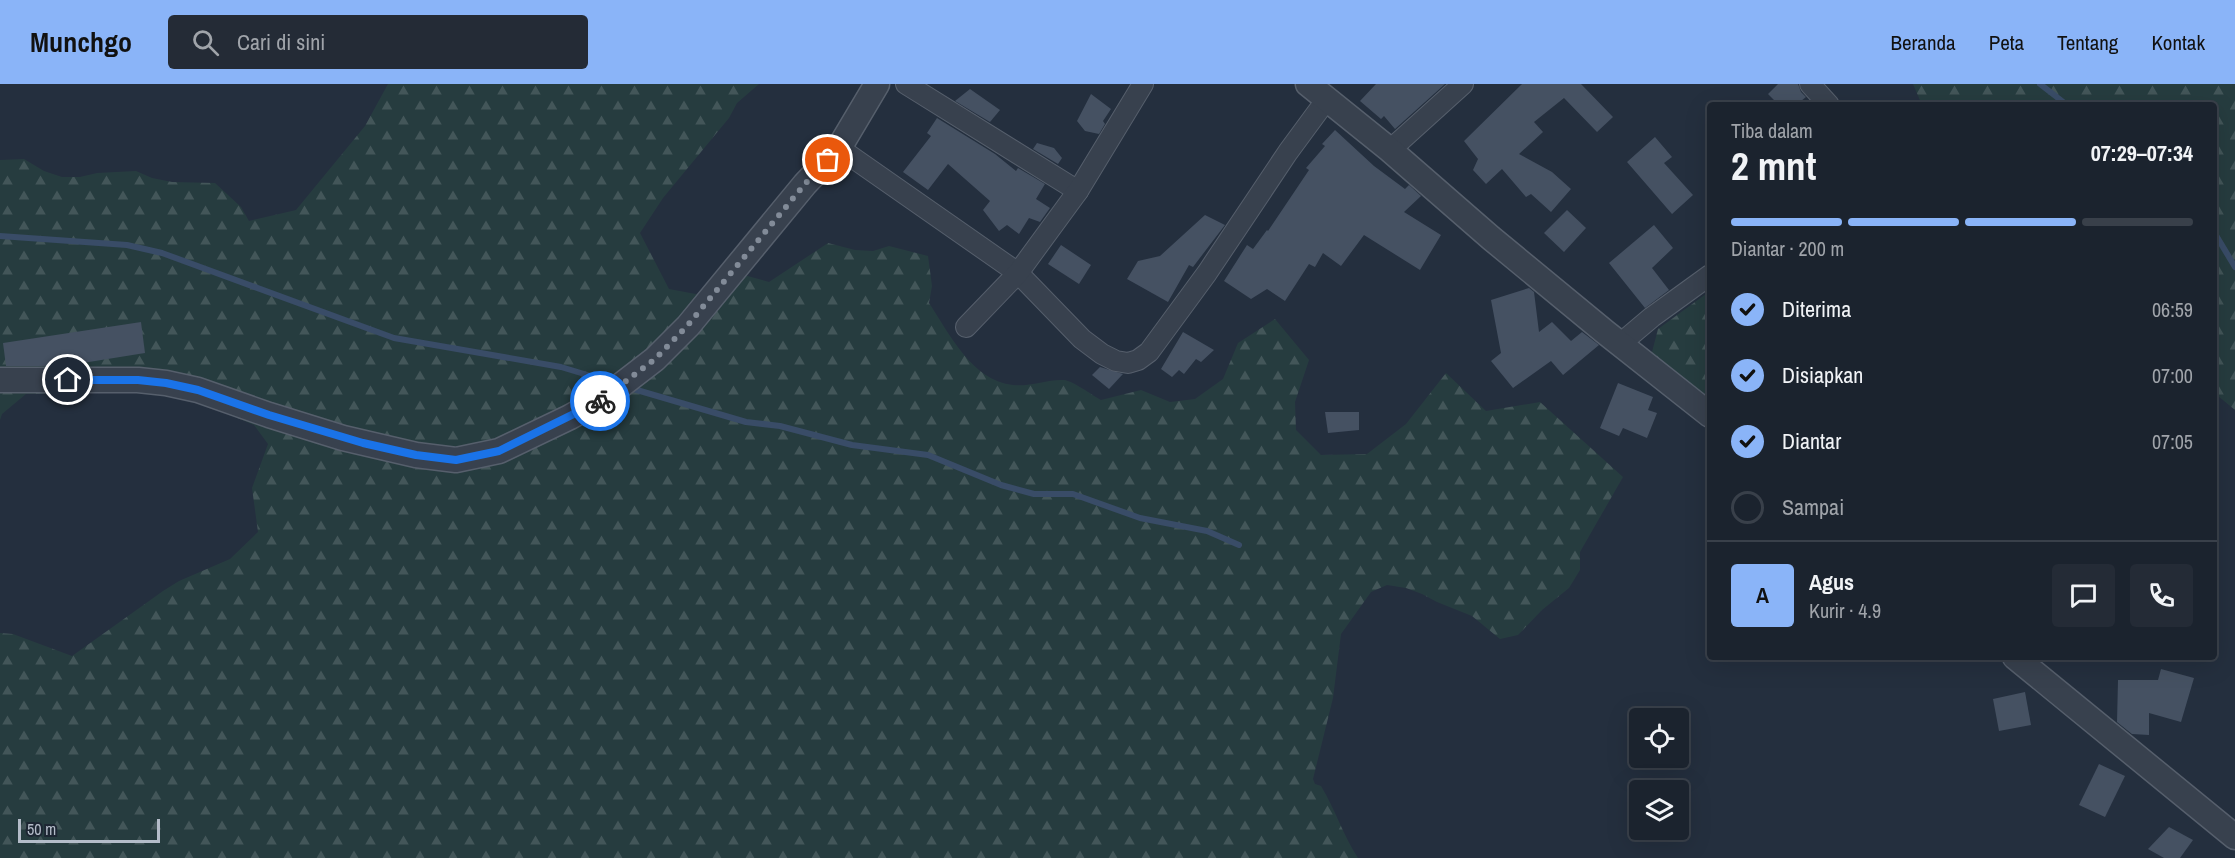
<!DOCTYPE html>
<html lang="id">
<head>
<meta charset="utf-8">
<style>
  :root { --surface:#1b232e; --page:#242b36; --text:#f1f3f6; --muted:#a0a4aa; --line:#39404a; --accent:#8ab4f8 }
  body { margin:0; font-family:"Archivo Narrow",sans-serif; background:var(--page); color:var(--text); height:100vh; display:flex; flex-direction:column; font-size:22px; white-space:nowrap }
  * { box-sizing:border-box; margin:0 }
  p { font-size:20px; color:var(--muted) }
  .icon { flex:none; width:33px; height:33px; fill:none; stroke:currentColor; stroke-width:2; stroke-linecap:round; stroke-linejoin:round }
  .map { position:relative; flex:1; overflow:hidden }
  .panel { position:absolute; left:1707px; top:18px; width:510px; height:558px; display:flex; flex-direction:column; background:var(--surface); border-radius:6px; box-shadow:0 6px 24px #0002,0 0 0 2px var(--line) }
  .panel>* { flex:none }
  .controls { position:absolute; left:1629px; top:624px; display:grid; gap:12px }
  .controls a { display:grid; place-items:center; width:60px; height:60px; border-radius:6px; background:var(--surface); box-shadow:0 6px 24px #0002,0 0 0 2px var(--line); font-size:30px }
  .scale { position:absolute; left:18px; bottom:15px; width:142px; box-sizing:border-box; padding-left:6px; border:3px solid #b4bcc9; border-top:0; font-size:16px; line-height:21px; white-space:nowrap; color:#b4bcc9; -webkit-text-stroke:4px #1d2633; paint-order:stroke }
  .pin { position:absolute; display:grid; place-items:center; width:51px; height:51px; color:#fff; margin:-26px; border:3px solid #fff; border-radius:50%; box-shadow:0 2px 6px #0007 }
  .courier { position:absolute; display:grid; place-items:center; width:60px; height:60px; margin:-30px; border:4px solid #1a73e8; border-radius:50%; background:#fff; color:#222; box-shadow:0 2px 8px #0007 }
  .headline em { font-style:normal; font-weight:700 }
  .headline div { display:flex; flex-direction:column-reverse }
  .headline { display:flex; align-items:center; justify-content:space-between; height:102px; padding:0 24px }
  h1 { font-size:39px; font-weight:700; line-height:45px }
  .bar { display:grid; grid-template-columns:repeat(4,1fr); gap:9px 6px; align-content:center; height:72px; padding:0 24px }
  .bar i { height:8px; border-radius:4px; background:var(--line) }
  .bar .current { background:var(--accent) }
  .bar p { grid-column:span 4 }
  .line { display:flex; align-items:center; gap:15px; padding:0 24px; border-top:2px solid var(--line) }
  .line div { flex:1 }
  .round { display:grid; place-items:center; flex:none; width:63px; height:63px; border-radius:6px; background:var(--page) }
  ol { padding:0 24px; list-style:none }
  li { display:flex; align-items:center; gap:18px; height:66px }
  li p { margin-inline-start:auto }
  li .icon { padding:6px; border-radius:50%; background:var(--accent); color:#111; stroke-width:4 }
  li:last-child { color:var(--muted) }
  li i { width:33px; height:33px; border:3px solid var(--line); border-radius:50% }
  header { display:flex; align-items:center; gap:36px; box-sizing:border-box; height:84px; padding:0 30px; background:var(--accent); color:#111 }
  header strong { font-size:28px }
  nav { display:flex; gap:33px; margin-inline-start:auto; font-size:21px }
  .search { width:420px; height:54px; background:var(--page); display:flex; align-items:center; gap:15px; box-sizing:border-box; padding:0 21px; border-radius:6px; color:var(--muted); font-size:22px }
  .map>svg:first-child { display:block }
  .forest { fill:url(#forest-firs) }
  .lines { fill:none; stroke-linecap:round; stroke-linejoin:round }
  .stream { stroke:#394c67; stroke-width:6 }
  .building { fill:#455162 }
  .minor-casing { stroke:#565f6c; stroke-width:22 }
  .tertiary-casing { stroke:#565f6c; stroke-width:27 }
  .minor { stroke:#38414e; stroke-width:20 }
  .tertiary { stroke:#38414e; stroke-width:24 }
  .done { stroke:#828b98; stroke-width:6; stroke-dasharray:0 10.8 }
  .route { stroke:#1a73e8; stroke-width:8 }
</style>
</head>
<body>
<header>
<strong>Munchgo</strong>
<div class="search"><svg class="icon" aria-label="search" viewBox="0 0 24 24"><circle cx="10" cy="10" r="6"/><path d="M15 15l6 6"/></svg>Cari di sini</div>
<nav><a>Beranda</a><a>Peta</a><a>Tentang</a><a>Kontak</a></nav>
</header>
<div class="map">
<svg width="2235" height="774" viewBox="0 0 2235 774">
  <defs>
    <pattern id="forest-firs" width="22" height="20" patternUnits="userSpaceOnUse" patternTransform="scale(1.5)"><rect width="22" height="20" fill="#263c3f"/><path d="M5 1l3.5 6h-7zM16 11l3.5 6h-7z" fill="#435659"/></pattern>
  </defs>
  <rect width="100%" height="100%" fill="#242f3e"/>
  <!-- forest -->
  <g class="forest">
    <path d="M 388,0 L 759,0 L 737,19 L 729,34 L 663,114 L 640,149 L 669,205 L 701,211 L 722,185 L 769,198 L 828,159 L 855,166 L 873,167 L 889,162 L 928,172 L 932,202 L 929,219 C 949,249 972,297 1013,301 C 1030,303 1048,295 1064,296 C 1073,297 1092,311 1101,316 L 1141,306 L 1170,318 L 1195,315 L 1223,295 L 1238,259 L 1275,235 L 1309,276 L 1295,318 L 1296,346 L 1321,371 L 1367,370 L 1406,340 L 1446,289 L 1486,327 L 1540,318 L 1623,393 L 1580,468 L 1580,486 L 1569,504 L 1542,526 L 1518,551 L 1500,555 L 1472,532 L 1437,518 L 1422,510 L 1406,504 L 1387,501 L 1371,508 L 1341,550 L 1333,614 L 1313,695 L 1315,700 L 1321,702 C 1335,725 1343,751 1358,774 L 0,774 L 0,549 L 13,550 L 72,572 L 163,507 L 179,497 L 230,475 L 258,448 L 252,404 L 268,360 L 254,341 L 174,307 L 26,310 L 2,330 L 0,336 L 0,76 L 24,75 L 44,87 L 62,93 L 80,93 L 97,89 L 136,87 L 152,94 L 172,98 L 215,99 L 241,123 L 249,137 L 296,126 L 365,42 Z"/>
    <polygon points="1913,0 2235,0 2235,326 2218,312 2214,313 2214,21 1922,21"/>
    <polygon points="1710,207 1710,309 1708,311 1685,305 1651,272 1658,245"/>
  </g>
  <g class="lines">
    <!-- stream -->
    <g class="stream">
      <polyline points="2040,0 2067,21"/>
      <polyline points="2214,148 2235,183"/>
      <polyline points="0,152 127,161 162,169 394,254 561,283 614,299"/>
      <polyline points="630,304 746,338 780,342 852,361 928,371 1001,401 1034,410 1073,410 1140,434 1207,447 1239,461"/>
    </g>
  </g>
  <!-- building -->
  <g class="building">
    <polygon points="1376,0 1445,0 1395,45 1384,32 1381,35 1360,17"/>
    <polygon points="1522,0 1581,0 1613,33 1597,48 1564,14 1534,38 1543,48 1519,70 1552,88 1571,105 1551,128 1531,110 1526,113 1502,85 1486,100 1473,86 1478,75 1464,57"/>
    <polygon points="1778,0 1798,0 1801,8 1806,13 1796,21 1779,21 1768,10"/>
    <polygon points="970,5 1000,26 990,38 955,17"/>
    <polygon points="1091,10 1111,25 1103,37 1105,40 1099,50 1085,47 1077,37"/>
    <polygon points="937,34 995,70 1016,87 1018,84 1045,100 1036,115 1050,124 1040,138 1029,134 1019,150 1007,141 999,147 983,126 990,117 948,80 928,106 903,88 931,52 927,49"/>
    <polygon points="1335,46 1374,82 1405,105 1409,101 1421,112 1404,128 1441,151 1420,186 1364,151 1341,182 1323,169 1315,183 1309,180 1285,217 1267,205 1251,215 1224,197 1247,161 1253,165 1267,146 1268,147 1309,86 1306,84 1325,62 1322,60"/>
    <polygon points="1655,53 1672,73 1664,79 1693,111 1672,130 1627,78"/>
    <polygon points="1037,59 1054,64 1062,74 1058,80 1033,65"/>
    <polygon points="1567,126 1586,144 1564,168 1544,149"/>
    <polygon points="1205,131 1225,141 1193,183 1189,181 1168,218 1127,195 1138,177 1160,172"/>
    <polygon points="1654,141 1673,164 1652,184 1669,206 1645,224 1609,179"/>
    <polygon points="1061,161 1091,181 1079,200 1048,180"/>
    <polygon points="1529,204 1534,208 1539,248 1552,238 1571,257 1582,248 1599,261 1563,291 1551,277 1513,304 1491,277 1501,269 1491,216"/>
    <polygon points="141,238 145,269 64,282 6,282 3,259"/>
    <polygon points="1183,248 1214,266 1201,278 1196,275 1184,290 1179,286 1172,293 1161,285"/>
    <polygon points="1100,283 1123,290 1109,305 1092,291"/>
    <polygon points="1618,299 1653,313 1648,326 1657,329 1647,354 1623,344 1619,352 1600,344"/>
    <polygon points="1325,328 1359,328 1359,346 1328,349"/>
    <polygon points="2161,585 2194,594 2181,638 2149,629 2149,651 2132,650 2117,638 2118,596 2158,596"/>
    <polygon points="2025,608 2031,641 1999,647 1993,615"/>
    <polygon points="2099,680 2125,692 2105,733 2079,721"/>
    <polygon points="2169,743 2193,756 2180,774 2164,774 2148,765"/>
  </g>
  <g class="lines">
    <defs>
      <g id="minor">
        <polyline points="906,0 1078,107"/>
        <polyline points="1810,0 1829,21"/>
        <polyline points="839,64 1018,189 1082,255 1102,270 1116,277 1128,279 1138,276 1149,268 1207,189 1288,68 1327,15"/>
        <polyline points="1390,66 1463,0"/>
        <polyline points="966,243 1018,189 1078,107 1143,0"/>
        <polyline points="1620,260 1652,233 1710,191"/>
      </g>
      <g id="tertiary">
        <polyline points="1308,0 1390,66 1491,154 1605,248 1710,331"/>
        <polyline points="0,296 138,296 166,299 198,306 269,331 343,354 416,371 456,376 499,367 570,333 607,312 655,275 688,242 805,100 839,64 877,0"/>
        <polyline points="2015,573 2235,753"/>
      </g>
    </defs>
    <!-- minor casing -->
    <use href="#minor" class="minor-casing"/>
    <!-- tertiary casing -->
    <use href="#tertiary" class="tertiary-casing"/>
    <!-- minor -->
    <use href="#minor" class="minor"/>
    <!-- tertiary -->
    <use href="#tertiary" class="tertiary"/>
  </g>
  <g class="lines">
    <!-- done -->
    <polyline class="done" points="600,317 655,275 687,242 805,100 828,76"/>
    <!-- route -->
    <polyline class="route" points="68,296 138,296 166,299 198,306 269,331 363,359 416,371 456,376 499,367 600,317"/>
  </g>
</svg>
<div class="controls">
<a><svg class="icon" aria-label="locate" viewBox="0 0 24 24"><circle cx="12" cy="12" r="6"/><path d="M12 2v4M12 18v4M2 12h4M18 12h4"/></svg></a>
<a><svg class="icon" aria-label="layers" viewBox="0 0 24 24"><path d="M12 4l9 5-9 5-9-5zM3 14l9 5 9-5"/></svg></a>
</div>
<div class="scale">50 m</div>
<div class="pin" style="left:828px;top:76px;background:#ea580c"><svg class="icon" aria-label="bag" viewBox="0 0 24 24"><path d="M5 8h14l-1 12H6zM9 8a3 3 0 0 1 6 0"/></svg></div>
<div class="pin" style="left:68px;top:296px;background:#1f2937"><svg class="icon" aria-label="home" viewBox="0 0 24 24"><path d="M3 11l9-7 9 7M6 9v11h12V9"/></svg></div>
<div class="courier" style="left:600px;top:317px"><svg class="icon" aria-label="bike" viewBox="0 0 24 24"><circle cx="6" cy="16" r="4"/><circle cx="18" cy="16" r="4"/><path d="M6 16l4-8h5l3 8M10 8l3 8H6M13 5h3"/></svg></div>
<section class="panel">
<div class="headline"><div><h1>2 mnt</h1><p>Tiba dalam</p></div><em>07:29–07:34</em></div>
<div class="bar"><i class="current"></i><i class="current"></i><i class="current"></i><i></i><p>Diantar · 200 m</p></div>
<ol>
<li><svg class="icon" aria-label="check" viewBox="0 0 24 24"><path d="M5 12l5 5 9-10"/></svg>Diterima<p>06:59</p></li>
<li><svg class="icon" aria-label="check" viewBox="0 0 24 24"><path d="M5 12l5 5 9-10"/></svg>Disiapkan<p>07:00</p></li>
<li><svg class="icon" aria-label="check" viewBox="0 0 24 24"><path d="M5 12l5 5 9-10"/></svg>Diantar<p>07:05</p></li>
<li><i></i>Sampai</li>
</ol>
<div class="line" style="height:108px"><b class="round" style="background:var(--accent);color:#111">A</b><div><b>Agus</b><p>Kurir · 4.9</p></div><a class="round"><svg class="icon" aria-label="chat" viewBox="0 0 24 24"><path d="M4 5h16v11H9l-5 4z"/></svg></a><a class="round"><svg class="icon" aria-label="phone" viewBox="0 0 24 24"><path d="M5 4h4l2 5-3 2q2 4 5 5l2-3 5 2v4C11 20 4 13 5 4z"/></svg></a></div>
</section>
</div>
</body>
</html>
